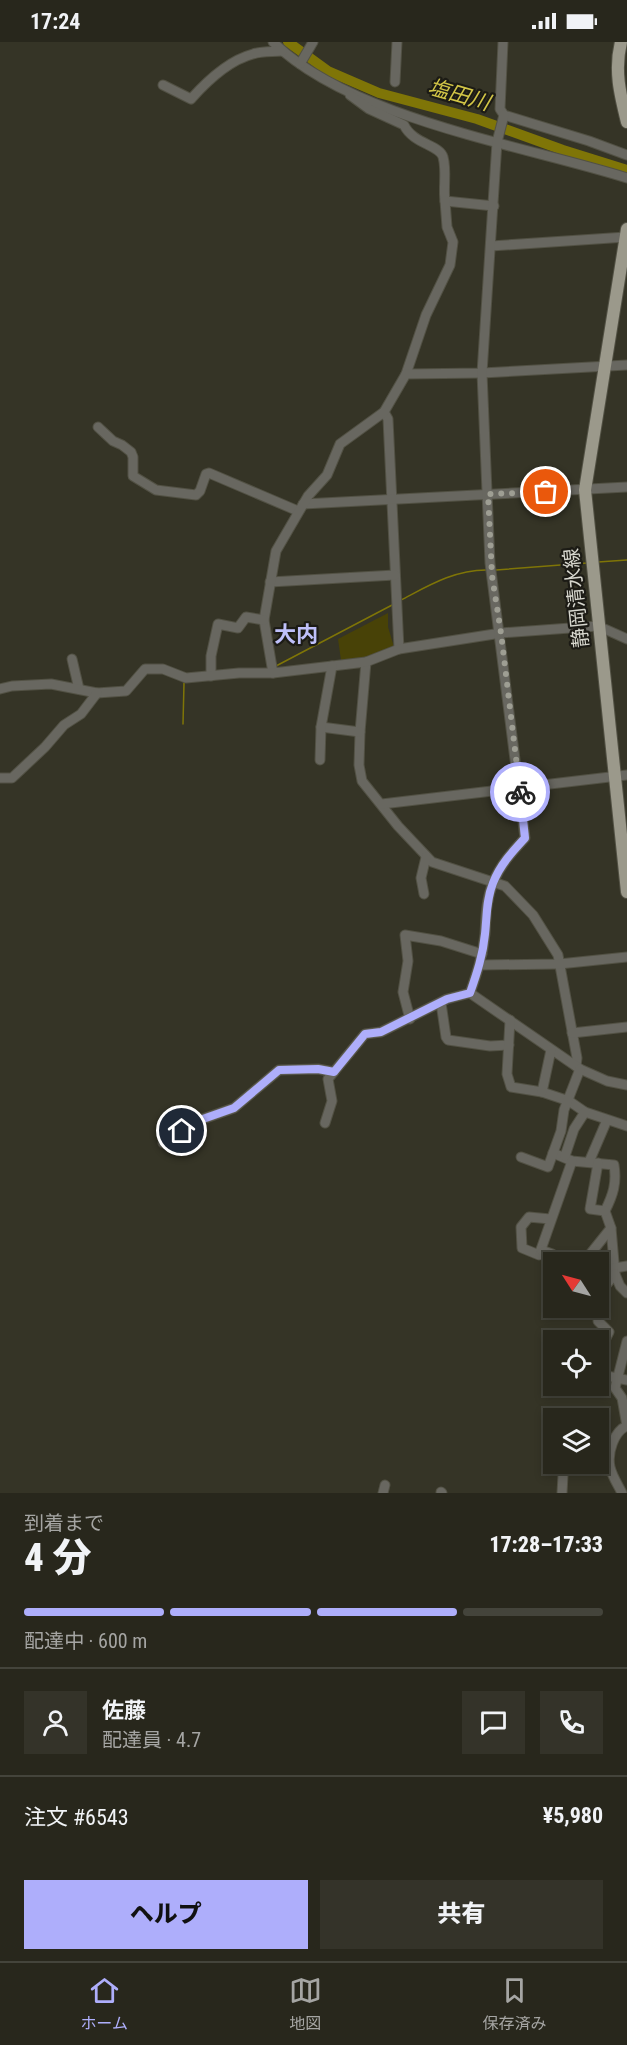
<!DOCTYPE html>
<html lang="ja">
<head>
<meta charset="utf-8">
<style>
  :root { --surface:#28271c; --page:#343329; --text:#f1f3f6; --muted:#a5a5a3; --line:#44443b; --accent:#aeaefb }
  body { margin:0; font-family:"Roboto Condensed","Noto Sans JP",sans-serif; background:var(--page); color:var(--text); height:100vh; display:flex; flex-direction:column; font-size:22px; white-space:nowrap }
  * { box-sizing:border-box; margin:0 }
  p { font-size:20px; color:var(--muted) }
  .icon { flex:none; width:33px; height:33px; fill:none; stroke:currentColor; stroke-width:2; stroke-linecap:round; stroke-linejoin:round }
  .map { position:relative; height:1451px; overflow:hidden }
  .panel { display:flex; flex-direction:column; background:var(--surface); flex:1 }
  .panel>* { flex:none }
  .needle { width:39px; rotate:306deg }
  .buttons { position:absolute; left:543px; top:1210px; display:grid; gap:12px }
  .buttons a { display:grid; place-items:center; width:66px; height:66px; border-radius:0px; background:var(--surface); box-shadow:0 3px 9px #0003,0 0 0 2px var(--line); font-size:30px }
  .pin { position:absolute; display:grid; place-items:center; width:51px; height:51px; color:#fff; margin:-26px; border:3px solid #fff; border-radius:50%; box-shadow:0 2px 6px #0007 }
  .courier { position:absolute; display:grid; place-items:center; width:60px; height:60px; margin:-30px; border:4px solid #aeaefb; border-radius:50%; background:#fff; color:#222; box-shadow:0 2px 8px #0007 }
  .summary em { font-style:normal; font-weight:800 }
  .summary div { display:flex; flex-direction:column-reverse }
  .summary { display:flex; align-items:center; justify-content:space-between; height:102px; padding:0 24px }
  h1 { font-size:39px; font-weight:800; line-height:45px }
  .bar { display:grid; grid-template-columns:repeat(4,1fr); gap:9px 6px; align-content:center; height:72px; padding:0 24px }
  .bar i { height:8px; border-radius:4px; background:var(--line) }
  .bar .active { background:var(--accent) }
  .bar p { grid-column:span 4 }
  .line { display:flex; align-items:center; gap:15px; padding:0 24px; border-top:2px solid var(--line) }
  .line div { flex:1 }
  .round { display:grid; place-items:center; flex:none; width:63px; height:63px; border-radius:0px; background:var(--page) }
  .cta { display:flex; gap:12px; margin-top:auto; padding:12px 24px }
  .cta a { flex:1; height:69px; border-radius:0px; background:var(--accent); color:#111; font-size:24px; font-weight:800; line-height:69px; text-align:center }
  .cta a+a { background:var(--page); color:var(--text) }
  .status { display:flex; justify-content:space-between; align-items:center; height:42px; padding:0 30px; background:var(--surface); direction:ltr }
  .status svg { height:16px; fill:currentColor }
  .tab-bar { display:flex; justify-content:space-around; align-items:center; height:84px; border-top:2px solid var(--line); background:var(--surface); font-size:16px; color:var(--muted) }
  .tab-bar a { display:grid; justify-items:center; gap:3px }
  .tab-bar .active { color:var(--accent) }
  .map>svg:first-child { display:block }
  .green { fill:#484207 }
  .lines { fill:none; stroke-linecap:round; stroke-linejoin:round }
  .stream { stroke:#7f7507; stroke-width:1.5 }
  .river { stroke:#7f7507; stroke-width:10 }
  .minor-casing { stroke:#525144; stroke-width:11 }
  .major-casing { stroke:#525144; stroke-width:14 }
  .minor { stroke:#686760; stroke-width:9 }
  .major { stroke:#9b998b; stroke-width:12 }
  .done { stroke:#9e9e93; stroke-width:6; stroke-dasharray:0 10.8 }
  .route { stroke:#aeaefb; stroke-width:8 }
  .labels { text-anchor:middle; dominant-baseline:central; stroke-width:4.5; stroke-linejoin:round; paint-order:stroke }
  .street-label { font-size:20px; fill:#d7d7ce; stroke:#1c1b15 }
  .water-label { font-size:21px; font-style:italic; fill:#d3c647; stroke:#1c1b15 }
  .quarter-label { font-size:22px; font-weight:bold; fill:#bfc0fa; stroke:#1c1b15 }
</style>
</head>
<body>
<div class="status"><b>17:24</b><svg viewBox="0 0 49 12"><path d="M0 12V9h3v3zM5 12V6h3v6zM10 12V3h3v9zM15 12V0h3v12zM26 1h20v11H26zM47 4h2v5h-2z"/></svg></div>
<div class="map">
<svg width="627" height="1451" viewBox="0 0 627 1451">
  <rect width="100%" height="100%" fill="#353426"/>
  <!-- green -->
  <polygon class="green" points="388,571 388,585 394,605 365,617 341,618 338,597"/>
  <g class="lines">
    <!-- stream -->
    <g class="stream">
      <polyline points="598,520 627,518"/>
      <polyline points="496,528 587,521"/>
      <path d="M 401,558 C 428,544 454,528 486,528"/>
      <polyline points="276,624 394,562"/>
      <polyline points="183,682 184,641"/>
    </g>
    <!-- river -->
    <polyline class="river" points="288,0 328,29 379,51 477,77 563,108 627,128"/>
    <defs>
      <g id="minor">
        <path d="M 273,0 C 352,77 522,103 627,136"/>
        <polyline points="503,0 500,67 504,73 589,99 627,113"/>
        <polyline points="300,22 313,0"/>
        <polyline points="395,40 397,0"/>
        <path d="M 163,43 L 191,57 C 207,39 230,18 253,12 C 262,9 273,10 282,9"/>
        <path d="M 350,53 L 369,67 L 404,83 C 413,102 440,103 443,115 C 447,129 443,145 445,159 L 494,164"/>
        <polyline points="491,204 626,195"/>
        <polyline points="406,332 426,273 450,223 453,200 447,185 445,159"/>
        <polyline points="384,370 388,377 399,607"/>
        <polyline points="98,385 113,399 122,403 131,410 133,415 133,434 156,448 196,453 200,449 206,432 209,431 298,469"/>
        <polyline points="303,462 627,445"/>
        <polyline points="270,540 395,533"/>
        <polyline points="72,617 79,647"/>
        <polyline points="366,620 360,690 359,723 362,739 398,784 432,820 505,844 533,873 558,913 577,1016 576,1024"/>
        <polyline points="273,631 264,578 276,509 308,454 327,433 340,402 384,370 406,332 482,331 627,323"/>
        <polyline points="211,634 211,614 218,582 238,586 246,575 264,578"/>
        <polyline points="0,647 12,644 51,642 97,651 126,649 145,627 163,627 186,636 239,631 273,631 366,620 399,607 501,591 598,584 627,597"/>
        <polyline points="321,685 360,690"/>
        <polyline points="320,718 321,685 332,624"/>
        <polyline points="0,736 12,736 45,705 64,683 81,672 97,651"/>
        <polyline points="382,762 627,733"/>
        <polyline points="424,852 421,836 426,815"/>
        <polyline points="480,923 559,922 627,915"/>
        <path d="M 470,951 C 477,931 483,913 485,892 C 486,875 486,858 493,841 C 500,823 512,810 525,796 L 490,521 L 482,331 L 497,100 L 504,73"/>
        <polyline points="470,951 580,1027 607,1039 627,1043"/>
        <polyline points="441,961 446,995 448,998 490,1004 509,1003"/>
        <polyline points="410,977 403,950 408,919 405,893 441,899 482,912"/>
        <polyline points="510,978 507,1032 511,1045 542,1050 569,1059 585,1070 627,1084"/>
        <polyline points="572,991 627,985"/>
        <polyline points="542,1050 551,1008"/>
        <polyline points="325,1081 332,1059 328,1037 365,992 381,990 447,957 470,951"/>
        <polyline points="163,1101 200,1078 234,1066 279,1028 318,1027 334,1030"/>
        <path d="M 553,1111 L 572,1119 L 614,1123 C 617,1141 613,1153 605,1169 L 611,1186 L 615,1232 L 598,1253"/>
        <polyline points="565,1114 574,1087 585,1070"/>
        <polyline points="521,1115 548,1125 561,1089 564,1068 580,1027"/>
        <polyline points="589,1120 607,1078"/>
        <polyline points="598,1121 590,1167 605,1169"/>
        <polyline points="550,1177 529,1175 521,1185 522,1206 539,1213 572,1119"/>
        <polyline points="541,1208 552,1212 560,1221"/>
        <polyline points="583,1221 611,1186"/>
        <polyline points="615,1226 627,1224"/>
        <polyline points="615,1232 620,1244 627,1251"/>
        <polyline points="598,1279 609,1290 598,1312"/>
        <polyline points="598,1327 607,1334 627,1338"/>
        <polyline points="441,1450 442,1451"/>
        <polyline points="383,1451 385,1443"/>
        <polyline points="562,1451 563,1433"/>
        <path d="M 622,1451 C 618,1443 612,1434 610,1425 C 607,1411 614,1389 627,1384 L 622,1356 L 615,1346 L 627,1299"/>
      </g>
      <g id="major">
        <path d="M 621,0 C 614,28 620,52 627,80"/>
        <polyline points="627,187 585,448 627,850"/>
      </g>
    </defs>
    <!-- minor casing -->
    <use href="#minor" class="minor-casing"/>
    <!-- major casing -->
    <use href="#major" class="major-casing"/>
    <!-- minor -->
    <use href="#minor" class="minor"/>
    <!-- major -->
    <use href="#major" class="major"/>
  </g>
  <g class="lines">
    <!-- done -->
    <polyline class="done" points="520,750 501,591 492,534 488,452 546,450"/>
    <!-- route -->
    <path class="route" d="M 182,1089 L 200,1078 L 234,1066 L 279,1028 L 318,1027 L 334,1030 L 365,992 L 381,990 L 447,957 L 470,951 C 477,931 483,913 485,892 C 487,875 486,858 493,841 C 500,823 512,810 525,796 L 520,750"/>
  </g>
  <g class="labels">
    <!-- street labels -->
    <g class="street-label">
      <text transform="translate(576 556) rotate(-96)">静岡清水線</text>
    </g>
    <!-- water labels -->
    <g class="water-label">
      <text transform="translate(459 53) rotate(16)">塩田川</text>
    </g>
    <!-- quarter labels -->
    <g class="quarter-label">
      <text x="296" y="592">大内</text>
    </g>
  </g>
</svg>
<div class="buttons">
<a><svg class="needle" viewBox="-14 -14 28 28"><path d="M0-13l5 13h-10z" fill="#e53935"/><path d="M0 13l5-13h-10z" fill="#a5a5a3"/></svg></a>
<a><svg class="icon" aria-label="locate" viewBox="0 0 24 24"><circle cx="12" cy="12" r="6"/><path d="M12 2v4M12 18v4M2 12h4M18 12h4"/></svg></a>
<a><svg class="icon" aria-label="layers" viewBox="0 0 24 24"><path d="M12 4l9 5-9 5-9-5zM3 14l9 5 9-5"/></svg></a>
</div>
<div class="pin" style="left:546px;top:450px;background:#ea580c"><svg class="icon" aria-label="bag" viewBox="0 0 24 24"><path d="M5 8h14l-1 12H6zM9 8a3 3 0 0 1 6 0"/></svg></div>
<div class="pin" style="left:182px;top:1089px;background:#1f2937"><svg class="icon" aria-label="home" viewBox="0 0 24 24"><path d="M3 11l9-7 9 7M6 9v11h12V9"/></svg></div>
<div class="courier" style="left:520px;top:750px"><svg class="icon" aria-label="bike" viewBox="0 0 24 24"><circle cx="6" cy="16" r="4"/><circle cx="18" cy="16" r="4"/><path d="M6 16l4-8h5l3 8M10 8l3 8H6M13 5h3"/></svg></div>
</div>
<section class="panel">
<div class="summary"><div><h1>4 分</h1><p>到着まで</p></div><em>17:28–17:33</em></div>
<div class="bar"><i class="active"></i><i class="active"></i><i class="active"></i><i></i><p>配達中 · 600 m</p></div>
<div class="line" style="height:108px"><a class="round"><svg class="icon" aria-label="person" viewBox="0 0 24 24"><circle cx="12" cy="8" r="4"/><path d="M4 21q1-7 8-7t8 7"/></svg></a><div><b>佐藤</b><p>配達員 · 4.7</p></div><a class="round"><svg class="icon" aria-label="chat" viewBox="0 0 24 24"><path d="M4 5h16v11H9l-5 4z"/></svg></a><a class="round"><svg class="icon" aria-label="phone" viewBox="0 0 24 24"><path d="M5 4h4l2 5-3 2q2 4 5 5l2-3 5 2v4C11 20 4 13 5 4z"/></svg></a></div>
<div class="line" style="height:78px"><div>注文 #6543</div><b>¥5,980</b></div>
<div class="cta"><a>ヘルプ</a><a>共有</a></div>
</section>
<nav class="tab-bar">
<a class="active"><svg class="icon" aria-label="home" viewBox="0 0 24 24"><path d="M3 11l9-7 9 7M6 9v11h12V9"/></svg>ホーム</a>
<a><svg class="icon" aria-label="map" viewBox="0 0 24 24"><path d="M3 6l6-2 6 2 6-2v14l-6 2-6-2-6 2zM9 4v14M15 6v14"/></svg>地図</a>
<a><svg class="icon" aria-label="saved" viewBox="0 0 24 24"><path d="M7 4h10v16l-5-4-5 4z"/></svg>保存済み</a>
</nav>
</body>
</html>
